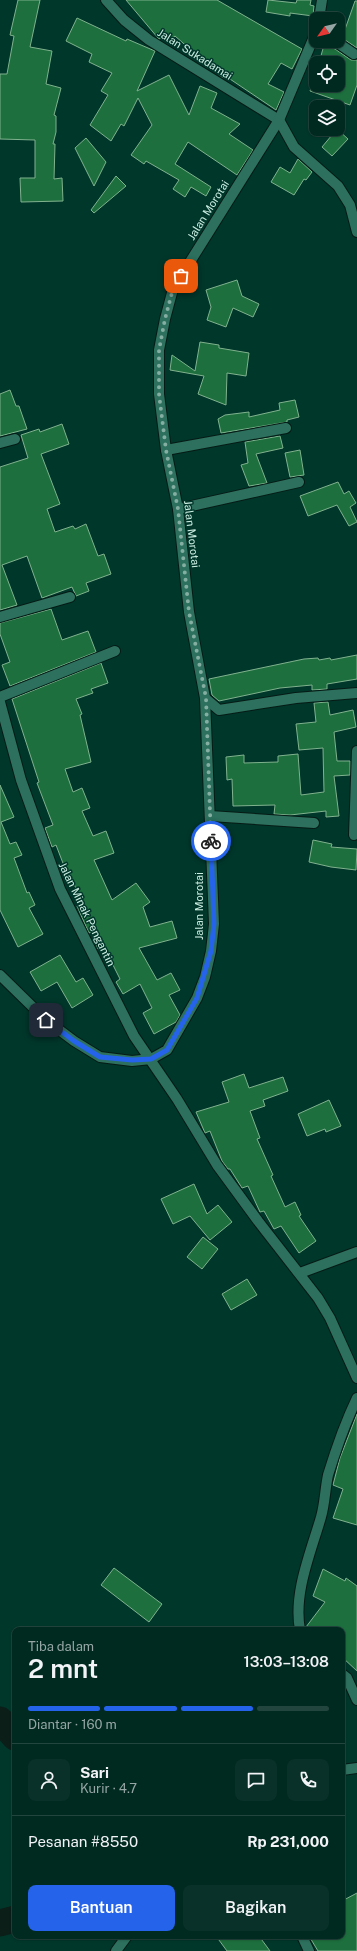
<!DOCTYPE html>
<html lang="id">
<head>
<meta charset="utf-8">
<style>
  :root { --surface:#002920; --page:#0a3129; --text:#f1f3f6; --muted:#95a6a5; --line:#22453e; --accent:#2563eb }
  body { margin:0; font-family:"Public Sans",sans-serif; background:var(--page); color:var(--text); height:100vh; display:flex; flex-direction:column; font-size:15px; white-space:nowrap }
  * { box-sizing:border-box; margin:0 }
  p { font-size:13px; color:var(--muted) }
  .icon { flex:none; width:22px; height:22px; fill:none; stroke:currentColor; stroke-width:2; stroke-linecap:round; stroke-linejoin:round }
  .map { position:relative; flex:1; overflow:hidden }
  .panel { position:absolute; left:12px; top:1627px; width:333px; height:312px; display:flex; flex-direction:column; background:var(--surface); border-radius:8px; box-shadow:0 1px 3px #0004,0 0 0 1px var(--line) }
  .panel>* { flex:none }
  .needle { width:26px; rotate:236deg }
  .fabs { position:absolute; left:309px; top:12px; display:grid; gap:8px }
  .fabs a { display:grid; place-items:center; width:36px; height:36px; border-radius:8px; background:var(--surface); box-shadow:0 1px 3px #0004,0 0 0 1px var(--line); font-size:20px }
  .pin { position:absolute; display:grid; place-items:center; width:34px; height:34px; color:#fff; margin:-17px; border-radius:8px; box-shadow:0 2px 6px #0006 }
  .courier { position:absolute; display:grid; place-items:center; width:40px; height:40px; margin:-20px; border:3px solid #2563eb; border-radius:50%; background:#fff; color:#222; box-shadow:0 1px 5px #0007 }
  .headline em { font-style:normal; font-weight:600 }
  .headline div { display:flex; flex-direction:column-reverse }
  .headline { display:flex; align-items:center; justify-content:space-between; height:68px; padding:0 16px }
  h1 { font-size:26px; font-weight:600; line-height:30px }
  .bar { display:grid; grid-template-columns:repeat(4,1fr); gap:6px 4px; align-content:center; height:48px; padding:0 16px }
  .bar i { height:5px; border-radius:3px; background:var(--line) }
  .bar .selected { background:var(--accent) }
  .bar p { grid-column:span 4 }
  .line { display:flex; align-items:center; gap:10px; padding:0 16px; border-top:1px solid var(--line) }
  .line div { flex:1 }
  .round { display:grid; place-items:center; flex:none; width:42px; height:42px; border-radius:8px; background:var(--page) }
  .primary-button { display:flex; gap:8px; margin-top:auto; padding:8px 16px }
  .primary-button a { flex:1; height:46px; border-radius:8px; background:var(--accent); color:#fff; font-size:16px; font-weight:600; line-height:46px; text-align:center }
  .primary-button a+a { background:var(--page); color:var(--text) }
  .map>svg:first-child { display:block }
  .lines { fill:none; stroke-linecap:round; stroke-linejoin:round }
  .river { stroke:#0b1e18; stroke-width:27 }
  .building { fill:#1d6f3e; stroke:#80b28e }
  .minor-casing { stroke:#061b15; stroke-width:12 }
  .tertiary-casing { stroke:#061b15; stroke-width:12 }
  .minor { stroke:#2c705d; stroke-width:10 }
  .tertiary { stroke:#2c705d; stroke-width:10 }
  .done { stroke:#85aea2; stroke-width:4; stroke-dasharray:0 7.2 }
  .route { stroke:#2563eb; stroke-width:5 }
  .labels { text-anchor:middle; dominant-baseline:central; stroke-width:3; stroke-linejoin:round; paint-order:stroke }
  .street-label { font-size:11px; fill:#cdeee2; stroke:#00372b }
</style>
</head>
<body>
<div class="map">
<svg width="357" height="1951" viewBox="0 0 357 1951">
  <rect width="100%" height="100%" fill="#00372b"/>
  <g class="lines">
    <!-- river -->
    <g class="river">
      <polyline points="0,1720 15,1737"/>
      <polyline points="0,1923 15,1919"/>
    </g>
  </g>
  <!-- building -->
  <g class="building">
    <polygon points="18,0 40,0 30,47 52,51 46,84 61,88 54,115 56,116 56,132 53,144 55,144 54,179 62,178 63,201 21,202 20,178 35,178 35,140 0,139 0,74 7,74 14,36 10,35"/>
    <polygon points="126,0 217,0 302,49 292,69 281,63 268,84 284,92 276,110 224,75 223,78 175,36 168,42 162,35 160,39 158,38"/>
    <polygon points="268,0 296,3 297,0 311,0 310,5 314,6 313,16 290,13 290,16 266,12"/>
    <polygon points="355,1 357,1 357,48 342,38"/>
    <polygon points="77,18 126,41 127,39 155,51 137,91 169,75 189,115 200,86 217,93 211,108 240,124 229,134 253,150 237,175 188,142 175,164 211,187 206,196 191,187 185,197 173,189 179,180 146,161 144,164 131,155 152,125 138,98 124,126 121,124 111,141 90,125 108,95 101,91 112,73 89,62 92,54 66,41"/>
    <polygon points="324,45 335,49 351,60 357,60 357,85 350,105 310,91 316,71 316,85 338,85 338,63 319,63"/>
    <polygon points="337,129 348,139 332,156 322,147"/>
    <polygon points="86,138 106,162 94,186 75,148"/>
    <polygon points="298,159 312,172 306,180 304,179 294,195 271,182 280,167 290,173"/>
    <polygon points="116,176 126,186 94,213 91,210"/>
    <polygon points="237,280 242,296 259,304 253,317 233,308 226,327 207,320 211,307 206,290"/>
    <polygon points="200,342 219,345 219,348 249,353 246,376 227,373 226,405 198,394 204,376 170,370 172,355 195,371"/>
    <polygon points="10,390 16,406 19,406 27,429 0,436 0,394"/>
    <polygon points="295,400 299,417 287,420 287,422 221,433 218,419 225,415 249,412 249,417 280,410 279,403"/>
    <polygon points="62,424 69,444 41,454 60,504 47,509 55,532 73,526 75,529 86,524 98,556 104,554 111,574 86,583 89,591 76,596 72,587 42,598 27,556 2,565 17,605 0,610 0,467 28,458 21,435 39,429 40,432"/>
    <polygon points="280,436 283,448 256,454 267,483 249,486 241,465 248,463 245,442"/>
    <polygon points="300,450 304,475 290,477 285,453"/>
    <polygon points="338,482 344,494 349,491 356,503 350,507 357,522 349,526 337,505 308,516 300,496"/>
    <polygon points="51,609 62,640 88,631 96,652 10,686 2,665 10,662 0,634 0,623"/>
    <polygon points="357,655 357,679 327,684 327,689 312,690 312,685 280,688 219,701 212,695 209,679 304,659 318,658 319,660 330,658 331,660"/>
    <polygon points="101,663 108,683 91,689 93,693 76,699 82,714 80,715 91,762 65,769 73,792 82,788 90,808 82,811 93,836 106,831 114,853 94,860 112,900 136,883 150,902 143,907 150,927 172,921 177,938 139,948 157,980 171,973 180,990 169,995 180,1015 176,1022 154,1034 143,1013 152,1008 140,984 123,994 116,982 120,979 110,959 106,961 101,948 98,949 91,932 89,933 84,922 77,906 80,905 73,892 77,891 68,870 66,871 56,845 52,847 45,828 53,825 37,783 39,782 12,699"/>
    <polygon points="328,702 330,715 353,710 356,727 334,732 337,761 350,761 350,775 334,776 339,816 326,817 326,811 290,815 274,814 275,805 233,806 232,779 227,780 226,757 244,755 244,763 278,762 278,756 298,754 301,795 324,792 323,748 299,750 296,724 316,722 314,703"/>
    <polygon points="0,785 14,817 1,822 10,844 16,842 22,855 14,858 27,893 29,892 35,905 29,908 43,934 18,947 0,910"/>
    <polygon points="313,840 332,844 331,847 357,849 356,870 331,867 309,862"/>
    <polygon points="60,955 76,982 83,978 93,995 72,1008 57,982 41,991 30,972"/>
    <polygon points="244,1074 249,1088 283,1077 288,1091 263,1100 265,1106 250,1111 260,1138 257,1139 273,1175 271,1176 285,1207 295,1202 301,1215 299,1216 316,1241 299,1253 281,1226 274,1229 264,1211 260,1212 248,1186 242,1188 230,1169 228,1169 222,1161 210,1131 205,1133 196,1112 229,1102 222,1082"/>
    <polygon points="329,1100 341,1126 326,1132 325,1129 307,1136 298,1114"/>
    <polygon points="194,1184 207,1214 218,1205 232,1222 210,1240 190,1216 173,1224 161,1199"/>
    <polygon points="203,1237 218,1249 202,1269 187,1257"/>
    <polygon points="247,1279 257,1295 231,1310 222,1294"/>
    <polygon points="357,1414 357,1525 333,1518 343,1489 333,1485 340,1458"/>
    <polygon points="114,1568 162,1604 149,1622 101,1585"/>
    <polygon points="323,1569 345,1581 346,1578 357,1586 357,1671 342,1657 342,1630 306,1630 306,1627 325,1602 313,1596"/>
    <polygon points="357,1893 357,1951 318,1951 309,1936 342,1936 342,1901"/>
    <polygon points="216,1936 259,1936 270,1951 227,1951"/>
  </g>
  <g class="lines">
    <defs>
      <g id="minor">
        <polyline points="106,0 124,20 149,40 279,120 294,147 338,186 350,205 357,232"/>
        <polyline points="335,41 354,54"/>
        <polyline points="0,443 15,439"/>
        <polyline points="166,450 286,428"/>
        <polyline points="178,509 299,482"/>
        <polyline points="0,617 70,597"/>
        <polyline points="0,697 115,651"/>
        <polyline points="205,698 219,710 296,698 357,693"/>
        <polyline points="0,702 21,780 60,889 134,1036 177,1099 217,1165 258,1221 318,1298 330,1318 357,1378"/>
        <polyline points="210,816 314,823"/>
        <polyline points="354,835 357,751"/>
        <polyline points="300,1273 357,1252"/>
        <path d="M 300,1630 C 293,1593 311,1552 321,1517 C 325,1503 325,1489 328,1475 C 336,1449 345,1423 357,1398"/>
        <polyline points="342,1674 347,1678 357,1700"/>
        <polyline points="342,1770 357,1768"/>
        <polyline points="302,1936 309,1951"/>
        <polyline points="116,1951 127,1936"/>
      </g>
      <g id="tertiary">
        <polyline points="319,19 322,0"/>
        <polyline points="0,975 46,1020 74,1041 100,1057 132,1061 151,1059 167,1050 197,998 205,977 211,951 214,924 205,698 189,612 178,509 166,450 159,394 159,350 165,319 173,289 279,120 316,32"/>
      </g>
    </defs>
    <!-- minor casing -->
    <use href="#minor" class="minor-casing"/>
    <!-- tertiary casing -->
    <use href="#tertiary" class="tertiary-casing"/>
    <!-- minor -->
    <use href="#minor" class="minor"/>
    <!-- tertiary -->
    <use href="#tertiary" class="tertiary"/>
  </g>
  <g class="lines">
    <!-- done -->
    <polyline class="done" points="181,276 173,289 165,319 159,350 159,394 166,450 178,509 189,612 206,698 211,841"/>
    <!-- route -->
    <polyline class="route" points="46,1020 74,1041 100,1057 132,1060 151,1059 167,1050 197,998 211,951 214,924 211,841"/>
  </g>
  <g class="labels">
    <!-- street labels -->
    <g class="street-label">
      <text transform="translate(195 54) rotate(32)">Jalan Sukadamai</text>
      <text transform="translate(208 210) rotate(-58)">Jalan Morotai</text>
      <text transform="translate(192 534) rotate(83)">Jalan Morotai</text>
      <text transform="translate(199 906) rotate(-90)">Jalan Morotai</text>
      <text transform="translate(87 914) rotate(64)">Jalan Minak Pengantin</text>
    </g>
  </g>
</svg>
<div class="fabs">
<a><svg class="needle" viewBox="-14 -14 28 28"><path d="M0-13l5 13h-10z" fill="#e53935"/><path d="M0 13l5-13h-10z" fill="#95a6a5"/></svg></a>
<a><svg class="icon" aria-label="locate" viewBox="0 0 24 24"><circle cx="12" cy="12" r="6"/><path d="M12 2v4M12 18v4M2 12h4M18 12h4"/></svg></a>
<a><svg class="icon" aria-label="layers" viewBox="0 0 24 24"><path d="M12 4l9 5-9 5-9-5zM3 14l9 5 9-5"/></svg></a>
</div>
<div class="pin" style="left:181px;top:276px;background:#ea580c"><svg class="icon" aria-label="bag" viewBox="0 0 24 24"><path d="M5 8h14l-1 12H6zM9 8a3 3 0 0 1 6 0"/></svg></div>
<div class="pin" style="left:46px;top:1020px;background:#1f2937"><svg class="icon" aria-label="home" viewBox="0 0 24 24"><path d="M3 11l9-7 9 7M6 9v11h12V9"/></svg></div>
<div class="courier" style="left:211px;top:841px"><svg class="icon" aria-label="bike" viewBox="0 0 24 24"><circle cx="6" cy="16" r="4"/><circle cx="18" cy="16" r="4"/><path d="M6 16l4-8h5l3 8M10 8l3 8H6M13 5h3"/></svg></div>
<section class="panel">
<div class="headline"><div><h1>2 mnt</h1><p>Tiba dalam</p></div><em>13:03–13:08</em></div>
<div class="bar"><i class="selected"></i><i class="selected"></i><i class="selected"></i><i></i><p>Diantar · 160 m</p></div>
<div class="line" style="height:72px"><a class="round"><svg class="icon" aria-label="person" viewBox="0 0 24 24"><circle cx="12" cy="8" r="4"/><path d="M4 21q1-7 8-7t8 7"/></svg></a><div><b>Sari</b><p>Kurir · 4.7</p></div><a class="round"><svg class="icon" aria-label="chat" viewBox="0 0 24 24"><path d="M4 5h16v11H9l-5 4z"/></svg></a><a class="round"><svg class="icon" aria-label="phone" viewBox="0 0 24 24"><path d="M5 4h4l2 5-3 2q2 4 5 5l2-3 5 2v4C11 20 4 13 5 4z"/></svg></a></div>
<div class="line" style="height:52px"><div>Pesanan #8550</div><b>Rp 231,000</b></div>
<div class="primary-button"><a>Bantuan</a><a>Bagikan</a></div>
</section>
</div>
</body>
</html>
